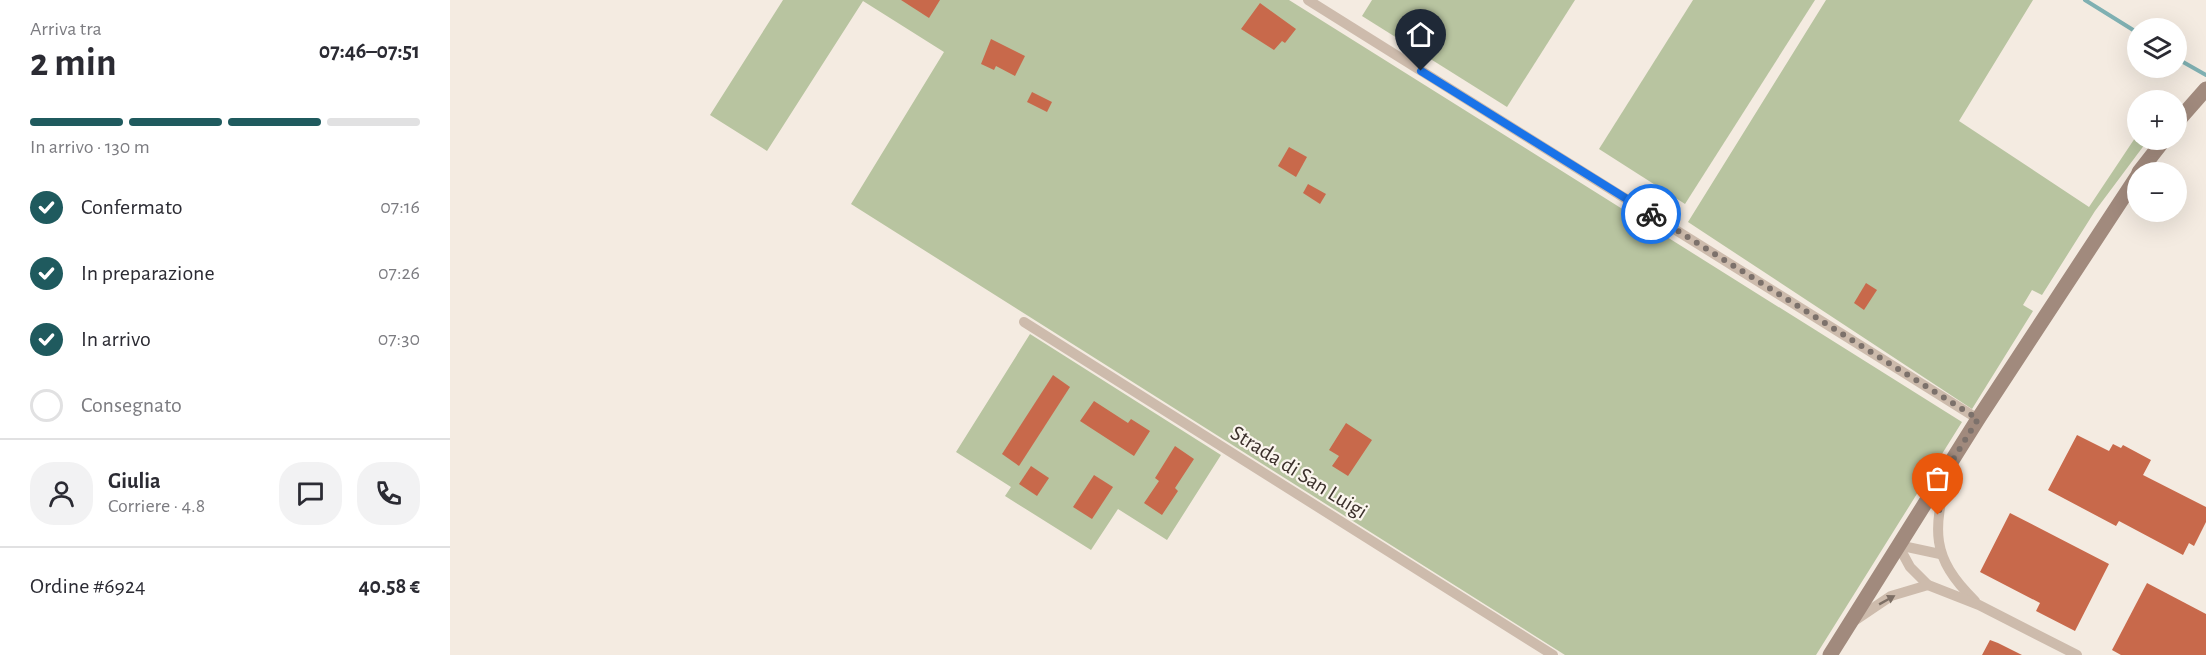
<!DOCTYPE html>
<html lang="it">
<head>
<meta charset="utf-8">
<style>
  :root { --surface:#fff; --page:#f2f2f3; --text:#2b2b33; --muted:#7c7c81; --line:#e1e1e2; --accent:#1f5a5e }
  body { margin:0; font-family:"Alegreya Sans",sans-serif; background:var(--page); color:var(--text); height:100vh; display:flex; flex-direction:column; font-size:22px; white-space:nowrap }
  * { box-sizing:border-box; margin:0 }
  p { font-size:20px; color:var(--muted) }
  .icon { flex:none; width:33px; height:33px; fill:none; stroke:currentColor; stroke-width:2; stroke-linecap:round; stroke-linejoin:round }
  .map { position:relative; flex:1; overflow:hidden }
  .details { display:flex; flex-direction:column; background:var(--surface); width:450px }
  .details>* { flex:none }
  .tools { position:absolute; left:1677px; top:18px; display:grid; gap:12px }
  .tools a { display:grid; place-items:center; width:60px; height:60px; border-radius:50%; background:var(--surface); box-shadow:0 6px 24px #0002; font-size:30px }
  .pin { position:absolute; display:grid; place-items:center; width:51px; height:51px; color:#fff; margin:-62px -26px; border-radius:50% 50% 50% 0; rotate:-45deg; box-shadow:0 0 6px #0007 }
  .pin .icon { rotate:45deg }
  .courier { position:absolute; display:grid; place-items:center; width:60px; height:60px; margin:-30px; border:4px solid #1a73e8; border-radius:50%; background:#fff; color:#222; box-shadow:0 2px 8px #0007 }
  .head em { font-style:normal; font-weight:700 }
  .head div { display:flex; flex-direction:column-reverse }
  .head { display:flex; align-items:center; justify-content:space-between; height:102px; padding:0 30px }
  h1 { font-size:39px; font-weight:700; line-height:45px }
  .bar { display:grid; grid-template-columns:repeat(4,1fr); gap:9px 6px; align-content:center; height:72px; padding:0 30px }
  .bar i { height:8px; border-radius:4px; background:var(--line) }
  .bar .selected { background:var(--accent) }
  .bar p { grid-column:span 4 }
  .line { display:flex; align-items:center; gap:15px; padding:0 30px; border-top:2px solid var(--line) }
  .line div { flex:1 }
  .round { display:grid; place-items:center; flex:none; width:63px; height:63px; border-radius:24px; background:var(--page) }
  ol { padding:0 30px; list-style:none }
  li { display:flex; align-items:center; gap:18px; height:66px }
  li p { margin-inline-start:auto }
  li .icon { padding:6px; border-radius:50%; background:var(--accent); color:#fff; stroke-width:4 }
  li:last-child { color:var(--muted) }
  li i { width:33px; height:33px; border:3px solid var(--line); border-radius:50% }
  main { display:flex; flex:1; min-height:0 }
  .map>svg:first-child { display:block }
  .green { fill:#b8c4a0 }
  .lines { fill:none; stroke-linecap:round; stroke-linejoin:round }
  .stream { stroke:#7fb0b2; stroke-width:4 }
  .building { fill:#c8694b }
  .street { stroke:#cdbbac; stroke-width:10 }
  .secondary { stroke:#a18a7d; stroke-width:15 }
  .oneway { fill:#7d6f65 }
  .done { stroke:#7c716b; stroke-width:6; stroke-dasharray:0 10.8 }
  .route { stroke:#1a73e8; stroke-width:8 }
  .labels { text-anchor:middle; dominant-baseline:central; stroke-width:4.5; stroke-linejoin:round; paint-order:stroke }
  .street-label { font-size:22px; fill:#3b302b; stroke:#fbf5ee }
</style>
</head>
<body>
<main>
<section class="details">
<div class="head"><div><h1>2 min</h1><p>Arriva tra</p></div><em>07:46–07:51</em></div>
<div class="bar"><i class="selected"></i><i class="selected"></i><i class="selected"></i><i></i><p>In arrivo · 130 m</p></div>
<ol>
<li><svg class="icon" aria-label="check" viewBox="0 0 24 24"><path d="M5 12l5 5 9-10"/></svg>Confermato<p>07:16</p></li>
<li><svg class="icon" aria-label="check" viewBox="0 0 24 24"><path d="M5 12l5 5 9-10"/></svg>In preparazione<p>07:26</p></li>
<li><svg class="icon" aria-label="check" viewBox="0 0 24 24"><path d="M5 12l5 5 9-10"/></svg>In arrivo<p>07:30</p></li>
<li><i></i>Consegnato</li>
</ol>
<div class="line" style="height:108px"><a class="round"><svg class="icon" aria-label="person" viewBox="0 0 24 24"><circle cx="12" cy="8" r="4"/><path d="M4 21q1-7 8-7t8 7"/></svg></a><div><b>Giulia</b><p>Corriere · 4.8</p></div><a class="round"><svg class="icon" aria-label="chat" viewBox="0 0 24 24"><path d="M4 5h16v11H9l-5 4z"/></svg></a><a class="round"><svg class="icon" aria-label="phone" viewBox="0 0 24 24"><path d="M5 4h4l2 5-3 2q2 4 5 5l2-3 5 2v4C11 20 4 13 5 4z"/></svg></a></div>
<div class="line" style="height:78px"><div>Ordine #6924</div><b>40.58 €</b></div>
</section>
<div class="map">
<svg width="1756" height="655" viewBox="0 0 1756 655">
  <rect width="100%" height="100%" fill="#f4ebe1"/>
  <!-- green -->
  <g class="green">
    <polygon points="333,0 839,0 1512,422 1366,655 1115,655 401,204 494,52 413,1 317,151 260,115"/>
    <polygon points="922,0 1125,0 1057,107 912,16"/>
    <polygon points="1243,0 1365,0 1235,204 1149,149"/>
    <polygon points="1376,0 1583,0 1509,121 1639,207 1687,135 1688,140 1698,140 1645,211 1592,295 1582,290 1573,305 1583,311 1522,409 1238,222"/>
    <polygon points="580,334 771,455 717,540 668,509 641,550 555,496 561,487 506,452"/>
  </g>
  <g class="lines">
    <!-- stream -->
    <g class="stream">
      <polyline points="1635,0 1688,33"/>
      <polyline points="1726,58 1756,75"/>
    </g>
  </g>
  <!-- building -->
  <g class="building">
    <polygon points="451,0 490,0 479,18"/>
    <polygon points="810,3 846,29 835,43 832,41 824,50 791,29"/>
    <polygon points="541,39 575,56 565,76 546,66 544,70 531,64"/>
    <polygon points="582,92 602,102 597,112 577,102"/>
    <polygon points="839,147 857,157 846,177 828,166"/>
    <polygon points="858,184 876,194 870,204 853,193"/>
    <polygon points="1416,283 1427,290 1414,310 1404,303"/>
    <polygon points="603,375 620,387 569,466 552,454"/>
    <polygon points="644,401 678,423 681,419 700,431 684,456 630,421"/>
    <polygon points="896,423 922,440 898,476 882,466 889,456 879,450"/>
    <polygon points="1627,435 1659,451 1663,444 1671,448 1673,445 1701,460 1693,475 1756,507 1756,522 1744,546 1739,543 1733,555 1669,521 1666,526 1598,490"/>
    <polygon points="725,446 744,459 725,488 728,491 712,515 694,503 709,481 705,478"/>
    <polygon points="581,466 599,478 587,496 569,484"/>
    <polygon points="644,475 663,487 642,519 623,507"/>
    <polygon points="1560,513 1659,564 1625,631 1586,611 1590,603 1530,572"/>
    <polygon points="1697,583 1756,614 1756,655 1671,655 1662,650"/>
    <polygon points="1540,640 1548,643 1572,655 1532,655"/>
  </g>
  <g class="lines">
    <!-- street -->
    <g class="street">
      <polyline points="858,0 1528,419"/>
      <polyline points="574,322 1103,655"/>
      <path d="M 1498,473 C 1483,530 1480,557 1525,601"/>
      <polyline points="1448,545 1460,567 1478,585 1529,605 1627,655"/>
      <polyline points="1448,545 1490,554"/>
      <polyline points="1404,621 1441,596 1478,585"/>
    </g>
    <!-- secondary -->
    <g class="secondary">
      <polyline points="1726,123 1756,89"/>
      <polyline points="1689,172 1714,140"/>
      <polyline points="1380,655 1528,419 1688,175"/>
    </g>
  </g>
  <!-- one-way arrows -->
  <defs><path id="oneway-solid" d="M-6-.8H1V-3.2L6.5 0L1 3.2V.8H-6Z" transform="scale(1.5)"/></defs>
  <use class="oneway" href="#oneway-solid" transform="translate(1437 600) rotate(-29)"/>
  <g class="lines">
    <!-- done -->
    <polyline class="done" points="1201,214 1528,419 1501,463 1488,515"/>
    <!-- route -->
    <polyline class="route" points="971,71 1201,214"/>
  </g>
  <g class="labels">
    <!-- street labels -->
    <g class="street-label">
      <text transform="translate(849 472) rotate(32)">Strada di San Luigi</text>
    </g>
  </g>
</svg>
<div class="tools">
<a><svg class="icon" aria-label="layers" viewBox="0 0 24 24"><path d="M12 4l9 5-9 5-9-5zM3 14l9 5 9-5"/></svg></a>
<a>+</a>
<a>−</a>
</div>
<div class="pin" style="left:1488px;top:515px;background:#ea580c"><svg class="icon" aria-label="bag" viewBox="0 0 24 24"><path d="M5 8h14l-1 12H6zM9 8a3 3 0 0 1 6 0"/></svg></div>
<div class="pin" style="left:971px;top:71px;background:#1f2937"><svg class="icon" aria-label="home" viewBox="0 0 24 24"><path d="M3 11l9-7 9 7M6 9v11h12V9"/></svg></div>
<div class="courier" style="left:1201px;top:214px"><svg class="icon" aria-label="bike" viewBox="0 0 24 24"><circle cx="6" cy="16" r="4"/><circle cx="18" cy="16" r="4"/><path d="M6 16l4-8h5l3 8M10 8l3 8H6M13 5h3"/></svg></div>
</div>
</main>
</body>
</html>
